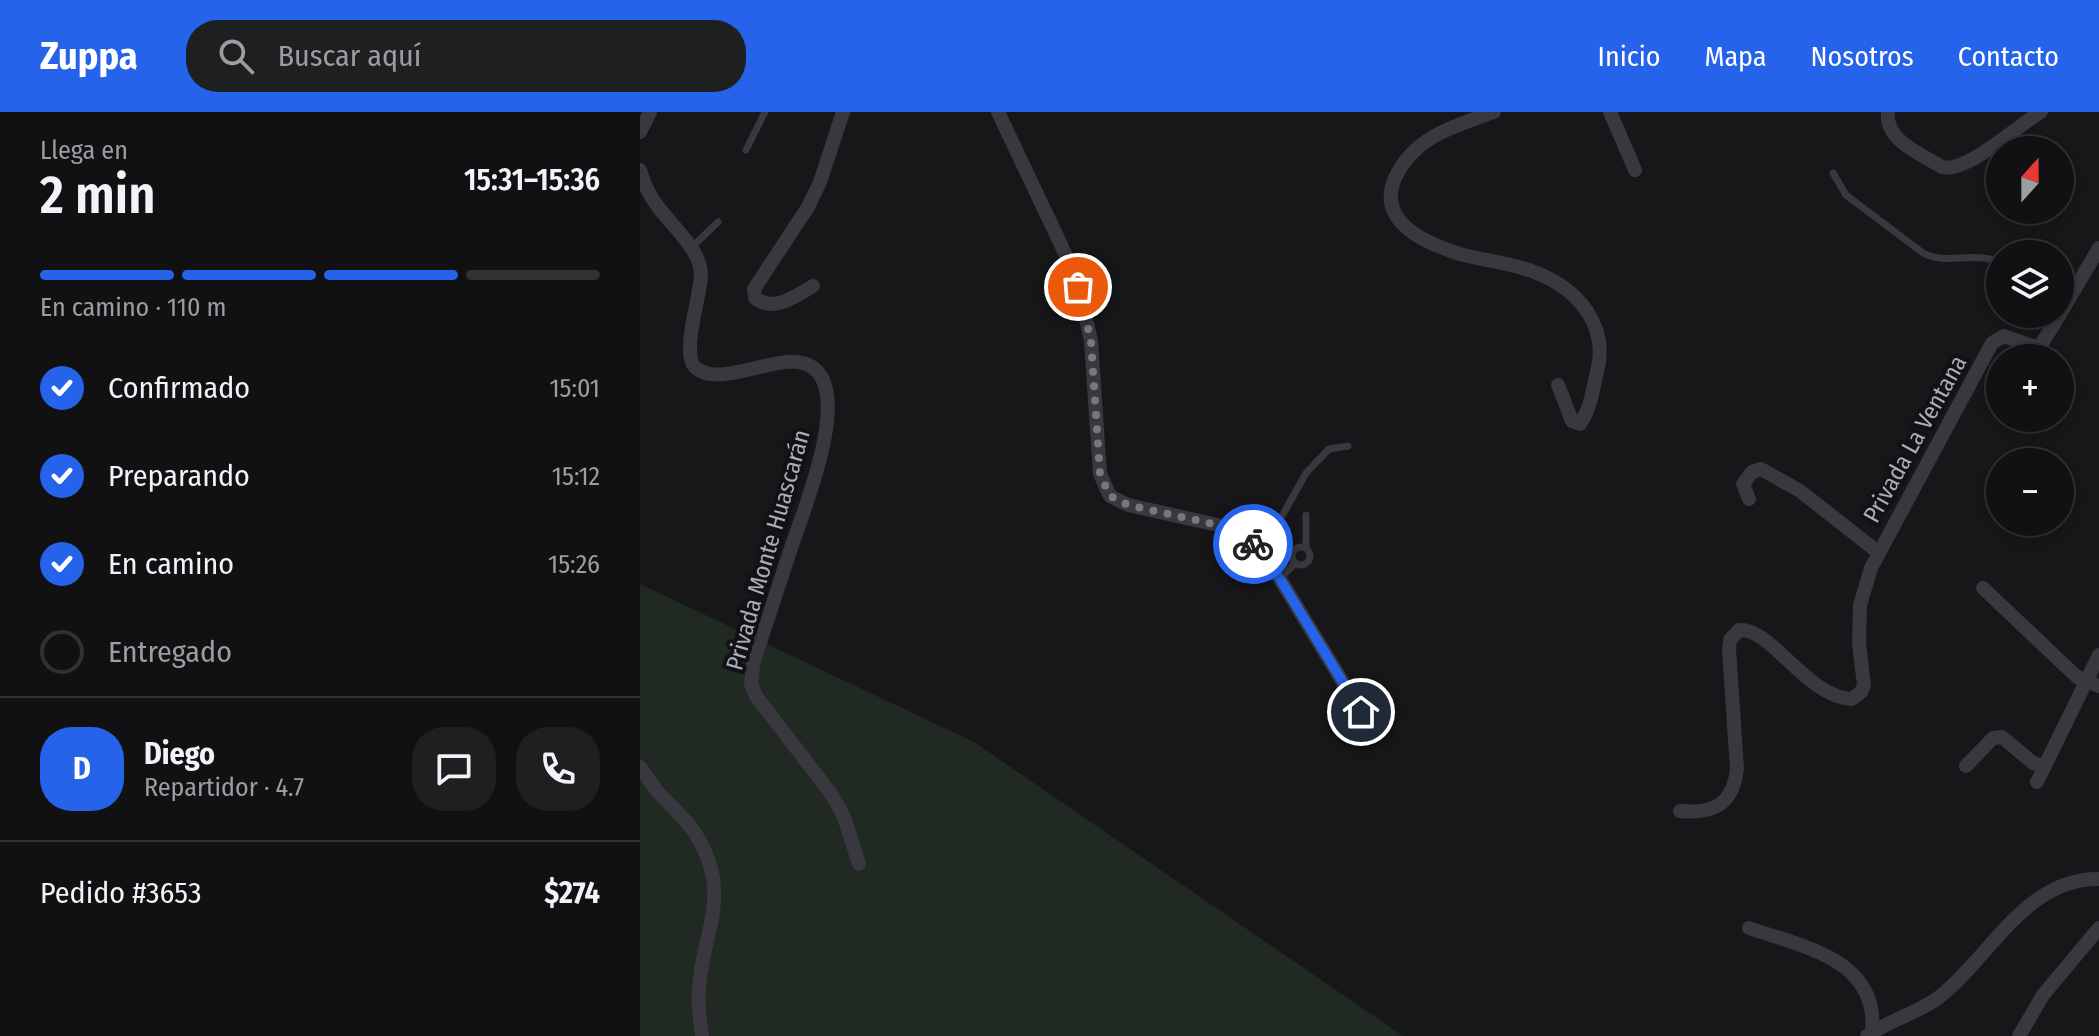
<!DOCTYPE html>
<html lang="es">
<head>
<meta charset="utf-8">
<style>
  :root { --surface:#111113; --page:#1e1f21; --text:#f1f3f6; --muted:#9c9da0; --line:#303133; --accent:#2563eb }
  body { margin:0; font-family:"Fira Sans Condensed",sans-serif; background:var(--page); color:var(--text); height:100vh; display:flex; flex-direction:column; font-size:30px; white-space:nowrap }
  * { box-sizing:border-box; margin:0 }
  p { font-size:26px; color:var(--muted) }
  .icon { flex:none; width:44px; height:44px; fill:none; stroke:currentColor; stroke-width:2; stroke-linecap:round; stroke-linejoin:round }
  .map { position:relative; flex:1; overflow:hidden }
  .details { display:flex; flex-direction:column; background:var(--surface); width:640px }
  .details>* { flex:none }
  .needle { width:52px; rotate:21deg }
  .fabs { position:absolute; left:1346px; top:24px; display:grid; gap:16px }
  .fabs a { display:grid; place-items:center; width:88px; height:88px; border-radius:50%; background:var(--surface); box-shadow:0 4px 12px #0003,0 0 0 2px var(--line); font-size:40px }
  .pin { position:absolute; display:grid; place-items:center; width:68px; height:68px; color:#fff; margin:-34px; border:4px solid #fff; border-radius:50%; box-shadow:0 2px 8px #0007 }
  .courier { position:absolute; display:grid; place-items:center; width:80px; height:80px; margin:-40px; border:6px solid #2563eb; border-radius:50%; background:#fff; color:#222; box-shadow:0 2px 10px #0007 }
  .summary em { font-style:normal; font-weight:600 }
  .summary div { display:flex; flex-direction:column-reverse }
  .summary { display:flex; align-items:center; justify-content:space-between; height:136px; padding:0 40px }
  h1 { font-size:52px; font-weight:600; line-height:60px }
  .bar { display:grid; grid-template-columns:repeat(4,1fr); gap:12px 8px; align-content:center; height:96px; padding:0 40px }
  .bar i { height:10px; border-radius:6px; background:var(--line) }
  .bar .current { background:var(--accent) }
  .bar p { grid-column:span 4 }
  .line { display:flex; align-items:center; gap:20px; padding:0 40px; border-top:2px solid var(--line) }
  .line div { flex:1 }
  .round { display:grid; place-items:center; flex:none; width:84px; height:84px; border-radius:32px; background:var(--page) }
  ol { padding:0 40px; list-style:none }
  li { display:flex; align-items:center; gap:24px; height:88px }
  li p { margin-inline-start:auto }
  li .icon { padding:8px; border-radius:50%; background:var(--accent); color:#fff; stroke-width:4 }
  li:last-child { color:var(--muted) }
  li i { width:44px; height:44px; border:4px solid var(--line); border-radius:50% }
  header { display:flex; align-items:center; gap:48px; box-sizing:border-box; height:112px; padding:0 40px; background:var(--accent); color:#fff }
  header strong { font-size:38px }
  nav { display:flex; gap:44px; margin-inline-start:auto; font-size:28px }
  .search { width:560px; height:72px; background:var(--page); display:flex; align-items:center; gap:20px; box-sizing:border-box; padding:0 28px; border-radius:32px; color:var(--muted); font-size:30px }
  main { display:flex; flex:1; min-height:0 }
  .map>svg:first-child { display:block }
  .green { fill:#212923 }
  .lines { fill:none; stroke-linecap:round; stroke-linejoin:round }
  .lane { stroke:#38383e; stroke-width:7 }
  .street { stroke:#38383e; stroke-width:14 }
  .done { stroke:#767881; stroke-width:8; stroke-dasharray:0 14.4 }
  .route { stroke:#2563eb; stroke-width:10 }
  .labels { text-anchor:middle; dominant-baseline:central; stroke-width:8; stroke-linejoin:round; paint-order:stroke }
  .street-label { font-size:24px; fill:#a9acb9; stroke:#121214 }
</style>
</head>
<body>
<header>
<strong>Zuppa</strong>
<div class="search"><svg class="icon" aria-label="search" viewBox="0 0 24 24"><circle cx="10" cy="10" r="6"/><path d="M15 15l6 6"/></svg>Buscar aquí</div>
<nav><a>Inicio</a><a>Mapa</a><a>Nosotros</a><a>Contacto</a></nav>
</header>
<main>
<section class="details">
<div class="summary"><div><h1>2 min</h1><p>Llega en</p></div><em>15:31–15:36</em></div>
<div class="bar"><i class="current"></i><i class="current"></i><i class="current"></i><i></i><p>En camino · 110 m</p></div>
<ol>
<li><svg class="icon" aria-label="check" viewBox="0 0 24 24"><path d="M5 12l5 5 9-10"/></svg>Confirmado<p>15:01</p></li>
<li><svg class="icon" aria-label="check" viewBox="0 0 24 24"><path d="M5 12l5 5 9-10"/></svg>Preparando<p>15:12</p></li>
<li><svg class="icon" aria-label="check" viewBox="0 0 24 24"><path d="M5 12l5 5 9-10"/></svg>En camino<p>15:26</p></li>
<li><i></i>Entregado</li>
</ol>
<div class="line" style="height:144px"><b class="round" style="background:var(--accent);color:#fff">D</b><div><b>Diego</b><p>Repartidor · 4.7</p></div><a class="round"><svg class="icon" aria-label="chat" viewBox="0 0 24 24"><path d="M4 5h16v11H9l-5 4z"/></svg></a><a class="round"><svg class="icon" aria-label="phone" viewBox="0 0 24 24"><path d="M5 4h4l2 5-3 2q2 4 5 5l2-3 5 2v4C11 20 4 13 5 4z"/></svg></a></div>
<div class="line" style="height:104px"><div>Pedido #3653</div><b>$274</b></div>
</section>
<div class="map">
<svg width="1459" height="924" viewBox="0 0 1459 924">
  <rect width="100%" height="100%" fill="#171719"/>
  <!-- green -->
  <polygon class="green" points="0,472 334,630 763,924 0,924"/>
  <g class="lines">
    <!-- lane -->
    <g class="lane">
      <polyline points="106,38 125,0"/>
      <path d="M 1193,61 L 1206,83 L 1283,141 C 1307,154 1335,138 1360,151"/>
      <polyline points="52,135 78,110"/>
      <polyline points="666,403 666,436"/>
      <circle cx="661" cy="444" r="9"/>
      <polyline points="622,440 666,361 689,337 708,334"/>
      <polyline points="640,467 655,451"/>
    </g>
    <!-- street -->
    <g class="street">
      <polyline points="358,0 432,156 443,193 451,229 460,362 470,384 488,393 582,414 608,427 622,440 640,467 721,600"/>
      <path d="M 854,0 C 814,14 774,25 755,66 C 736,110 785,131 820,142 C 845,149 873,151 897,161 C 939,178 969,214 957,260 C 953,277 950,298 940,312 L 932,309 L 918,273"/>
      <polyline points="970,0 995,58"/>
      <path d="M 1248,0 C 1245,29 1281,42 1302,55 C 1326,62 1378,13 1401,0"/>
      <polyline points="0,20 10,0"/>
      <path d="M 0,58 C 4,72 10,85 19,96 C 33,115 60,137 61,162 C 61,183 40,243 56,256 C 80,276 134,243 163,251 C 220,266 162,402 151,436 C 138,475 126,513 113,552 L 111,572 L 116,584 L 192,683 L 204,705 L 219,752"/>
      <path d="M 173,174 C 155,184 134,201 115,186 L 114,177 L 168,95 L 180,70 L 203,0"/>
      <polyline points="1420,202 1459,136"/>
      <polyline points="1109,387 1103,372 1112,360 1121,357 1160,379 1238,440"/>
      <polyline points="1343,476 1437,565 1459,574"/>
      <polyline points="1326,654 1353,626 1362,625 1393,651 1405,654"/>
      <path d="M 0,655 C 6,663 11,672 18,680 C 30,694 45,705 55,721 C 93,782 64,815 59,875 C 57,891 60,908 62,924"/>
      <polyline points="1397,670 1459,543"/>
      <path d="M 1040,699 C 1074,702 1093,692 1097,657 L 1089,537 L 1090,528 L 1099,518 C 1131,515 1165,584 1212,587 L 1221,580 L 1224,573 L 1219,531 L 1220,493 L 1231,456 L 1352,231 L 1364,224 L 1399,236 L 1420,202"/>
      <path d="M 1109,816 C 1163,835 1239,847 1232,920"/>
      <path d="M 1227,924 C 1249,908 1276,902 1298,886 C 1350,846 1385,766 1459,767"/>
      <polyline points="1379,924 1403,883 1459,816"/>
    </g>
  </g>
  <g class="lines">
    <!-- done -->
    <polyline class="done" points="438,175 451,229 460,362 470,384 488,393 582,414 613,432"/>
    <!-- route -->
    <polyline class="route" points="613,432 640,467 721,600"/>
  </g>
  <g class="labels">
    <!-- street labels -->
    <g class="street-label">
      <text transform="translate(1275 327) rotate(-61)">Privada La Ventana</text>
      <text transform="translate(128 438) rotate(-74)">Privada Monte Huascarán</text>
    </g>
  </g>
</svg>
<div class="fabs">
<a><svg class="needle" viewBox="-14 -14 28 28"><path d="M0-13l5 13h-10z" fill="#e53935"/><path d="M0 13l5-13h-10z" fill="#9c9da0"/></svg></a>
<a><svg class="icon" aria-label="layers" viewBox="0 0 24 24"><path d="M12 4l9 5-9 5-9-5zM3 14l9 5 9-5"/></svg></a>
<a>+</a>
<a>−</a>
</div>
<div class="pin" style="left:438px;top:175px;background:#ea580c"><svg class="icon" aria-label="bag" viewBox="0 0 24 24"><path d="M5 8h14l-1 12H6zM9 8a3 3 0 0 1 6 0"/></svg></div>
<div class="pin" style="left:721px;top:600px;background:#1f2937"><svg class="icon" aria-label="home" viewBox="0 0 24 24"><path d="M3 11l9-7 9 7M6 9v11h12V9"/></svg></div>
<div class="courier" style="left:613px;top:432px"><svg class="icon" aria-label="bike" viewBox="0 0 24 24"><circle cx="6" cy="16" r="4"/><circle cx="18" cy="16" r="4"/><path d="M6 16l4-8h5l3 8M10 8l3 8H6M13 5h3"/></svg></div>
</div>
</main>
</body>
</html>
